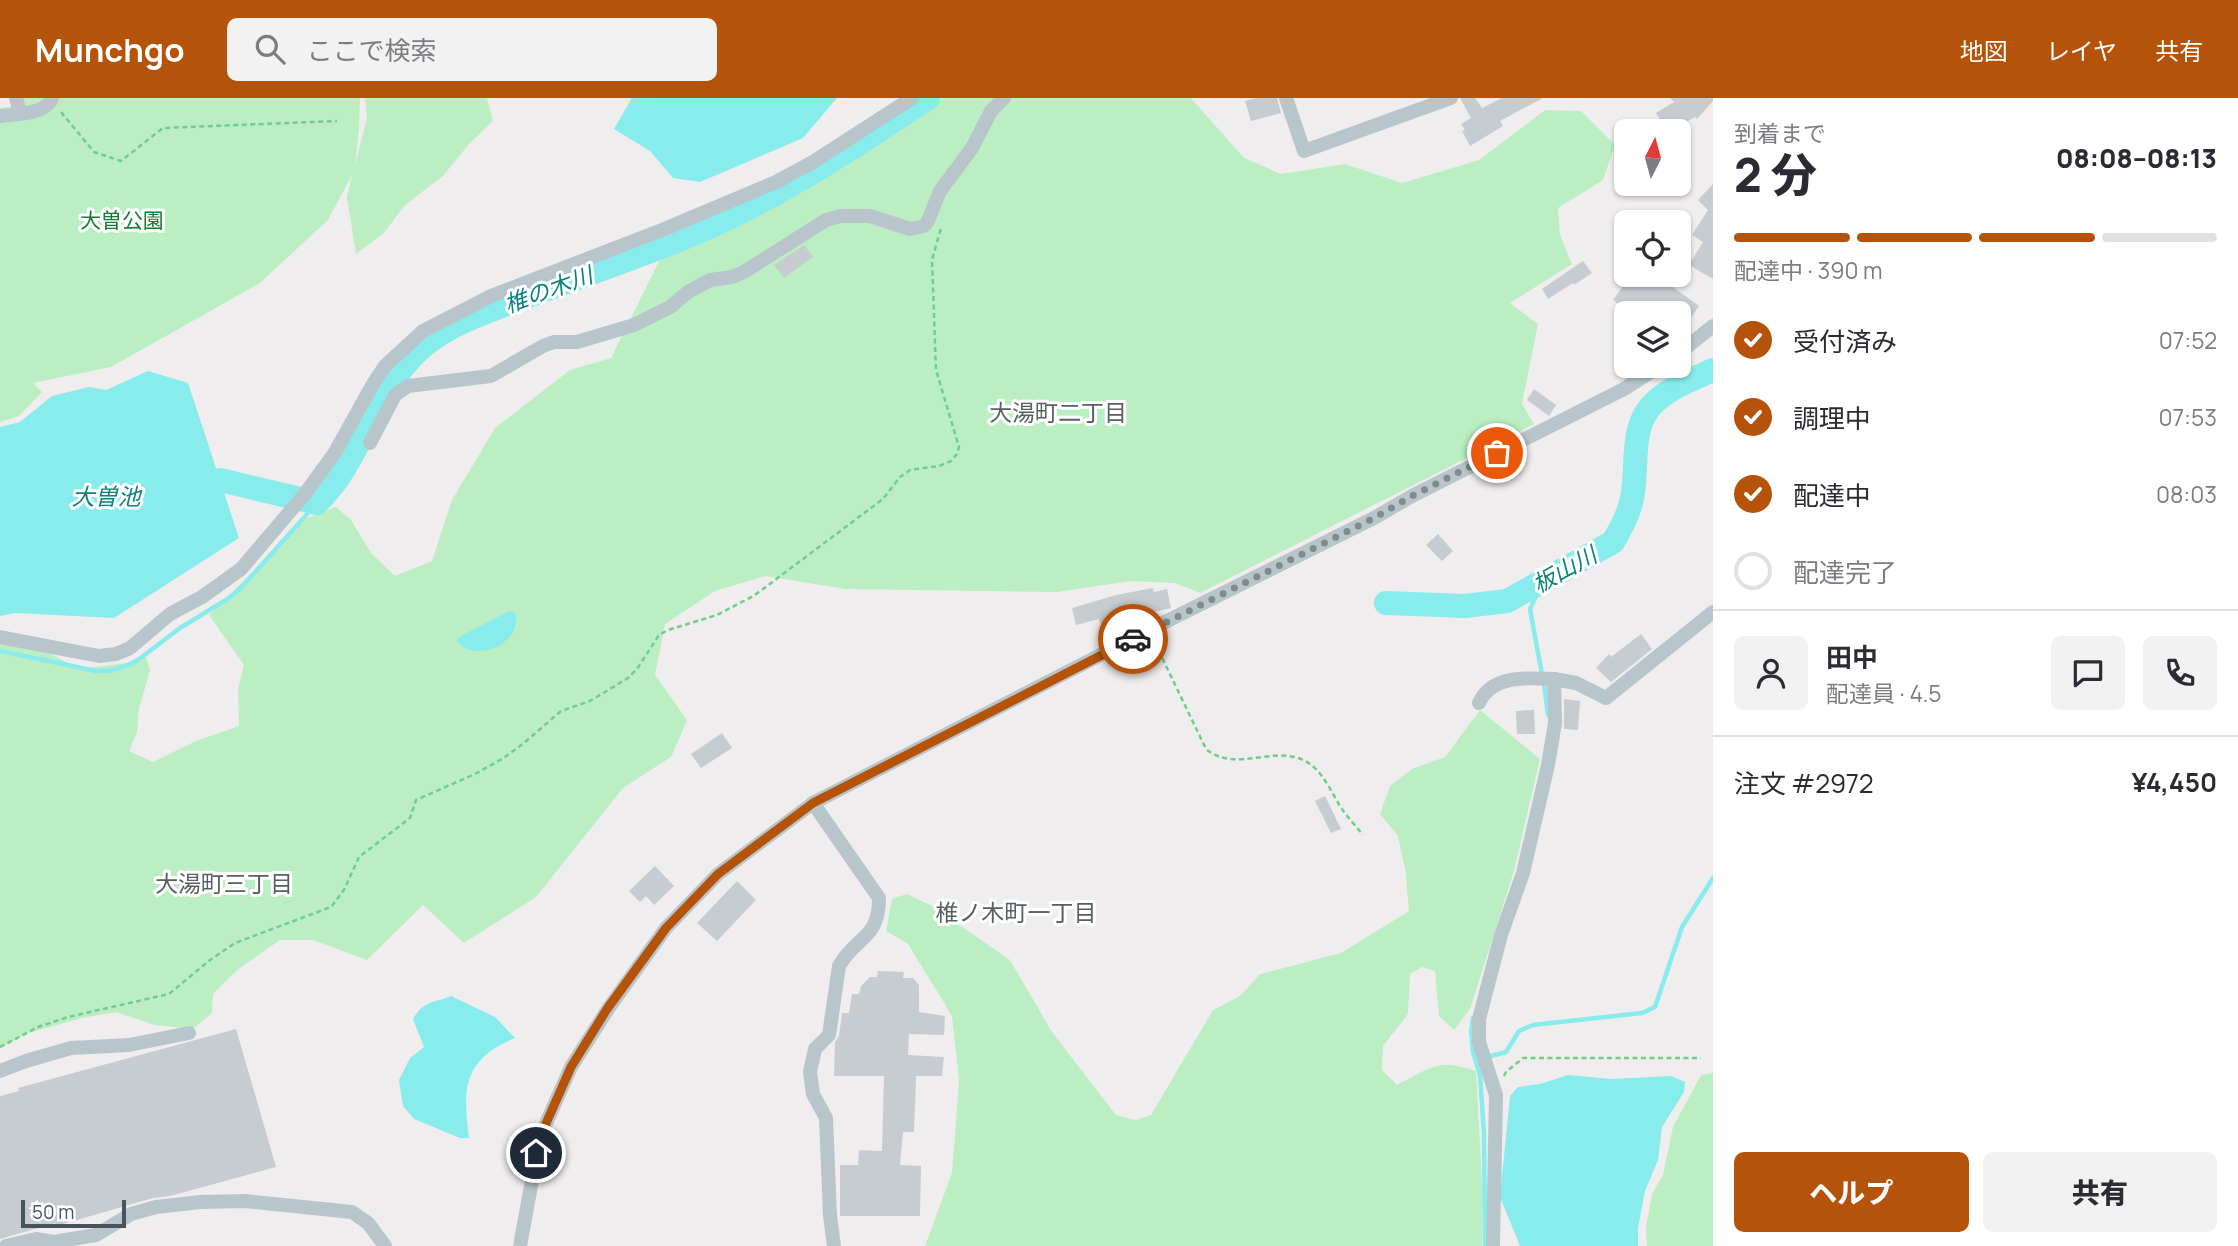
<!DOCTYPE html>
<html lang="ja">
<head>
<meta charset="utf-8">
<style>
  :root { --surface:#fff; --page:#f2f2f3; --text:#2b2b33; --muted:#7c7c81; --line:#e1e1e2; --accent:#b45309 }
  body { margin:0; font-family:Manrope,"Noto Sans JP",sans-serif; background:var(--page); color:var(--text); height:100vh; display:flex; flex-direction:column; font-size:26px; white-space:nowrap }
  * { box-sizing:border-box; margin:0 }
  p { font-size:23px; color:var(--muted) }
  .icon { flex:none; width:38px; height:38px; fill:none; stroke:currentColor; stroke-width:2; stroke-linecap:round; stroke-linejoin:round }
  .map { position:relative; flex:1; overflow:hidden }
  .drawer { display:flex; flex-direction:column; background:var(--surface); width:525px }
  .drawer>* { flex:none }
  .needle { width:46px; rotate:6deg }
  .tools { position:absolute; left:1614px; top:21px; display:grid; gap:14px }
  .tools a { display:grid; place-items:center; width:77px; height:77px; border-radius:10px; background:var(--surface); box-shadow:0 2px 5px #0004; font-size:35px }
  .scale { position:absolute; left:21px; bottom:18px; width:105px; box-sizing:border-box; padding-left:7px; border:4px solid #45555b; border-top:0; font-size:19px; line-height:24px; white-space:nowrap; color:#45555b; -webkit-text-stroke:5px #fff; paint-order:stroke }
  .pin { position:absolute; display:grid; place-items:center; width:60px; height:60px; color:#fff; margin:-30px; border:4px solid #fff; border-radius:50%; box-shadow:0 2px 7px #0007 }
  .courier { position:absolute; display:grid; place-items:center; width:70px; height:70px; margin:-35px; border:5px solid #b45309; border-radius:50%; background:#fff; color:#222; box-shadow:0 2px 9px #0007 }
  .overview em { font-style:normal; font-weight:800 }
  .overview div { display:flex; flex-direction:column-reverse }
  .overview { display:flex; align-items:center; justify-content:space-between; height:119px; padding:0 21px }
  h1 { font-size:46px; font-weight:800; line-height:52px }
  .bar { display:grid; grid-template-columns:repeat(4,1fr); gap:10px 7px; align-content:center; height:84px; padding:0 21px }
  .bar i { height:9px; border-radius:5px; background:var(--line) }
  .bar .current { background:var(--accent) }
  .bar p { grid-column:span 4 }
  .line { display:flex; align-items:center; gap:18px; padding:0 21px; border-top:2px solid var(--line) }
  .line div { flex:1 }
  .round { display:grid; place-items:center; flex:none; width:74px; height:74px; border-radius:10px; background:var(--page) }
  ol { padding:0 21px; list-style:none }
  li { display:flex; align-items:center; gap:21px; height:77px }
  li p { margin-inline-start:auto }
  li .icon { padding:7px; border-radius:50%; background:var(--accent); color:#fff; stroke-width:4 }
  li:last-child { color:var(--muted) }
  li i { width:38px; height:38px; border:4px solid var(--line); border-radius:50% }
  .action { display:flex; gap:14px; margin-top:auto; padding:14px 21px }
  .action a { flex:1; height:80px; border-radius:10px; background:var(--accent); color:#fff; font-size:28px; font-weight:800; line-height:80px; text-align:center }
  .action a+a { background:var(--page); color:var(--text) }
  header { display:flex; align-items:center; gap:42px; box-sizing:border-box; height:98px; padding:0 35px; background:var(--accent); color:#fff }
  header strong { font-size:33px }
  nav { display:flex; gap:38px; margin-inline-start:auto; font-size:24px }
  .search { width:490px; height:63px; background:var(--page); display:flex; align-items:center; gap:18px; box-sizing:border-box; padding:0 24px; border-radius:10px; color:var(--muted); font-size:26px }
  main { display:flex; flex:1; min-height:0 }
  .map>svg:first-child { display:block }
  .green { fill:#bbefc3 }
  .water { fill:#87eceb }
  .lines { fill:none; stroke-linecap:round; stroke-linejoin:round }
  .stream { stroke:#87eceb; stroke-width:4.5 }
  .river { stroke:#87eceb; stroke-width:24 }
  .building { fill:#c7ccd0 }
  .path { stroke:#72cd8d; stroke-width:2.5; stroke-dasharray:5 3.5; stroke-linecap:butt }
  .minor { stroke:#b8c6cb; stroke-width:14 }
  .done { stroke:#818a8e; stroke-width:7; stroke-dasharray:0 12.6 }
  .route { stroke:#b45309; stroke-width:9 }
  .labels { text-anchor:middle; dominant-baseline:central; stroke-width:6; stroke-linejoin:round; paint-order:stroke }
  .park-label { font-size:21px; fill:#167d33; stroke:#fff }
  .water-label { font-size:23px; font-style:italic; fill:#0c8282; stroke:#fff }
  .neighbourhood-label { font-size:23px; fill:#5a6062; stroke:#fff }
</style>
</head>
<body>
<header>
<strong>Munchgo</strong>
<div class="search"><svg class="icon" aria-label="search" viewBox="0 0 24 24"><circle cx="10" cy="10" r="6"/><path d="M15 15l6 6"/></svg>ここで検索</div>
<nav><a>地図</a><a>レイヤ</a><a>共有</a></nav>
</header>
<main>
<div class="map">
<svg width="1713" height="1148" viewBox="0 0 1713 1148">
  <rect width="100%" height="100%" fill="#f0edee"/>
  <!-- green -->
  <g class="green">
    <polygon points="19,0 360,0 359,30 355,67 367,20 365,0 487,0 493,23 469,46 443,78 405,107 383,136 356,156 347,99 352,77 328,122 260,185 111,269 33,285 42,294 19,318 0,324 0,10 20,7"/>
    <polygon points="943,0 1191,0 1244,60 1281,76 1345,66 1402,85 1479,62 1545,12 1581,13 1615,47 1603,82 1558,110 1560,137 1572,166 1510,205 1538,226 1522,306 1534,326 1200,495 1175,485 1131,483 1057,494 845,491 765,478 715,493 665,526 655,577 687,622 671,659 623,690 536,799 464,845 423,807 367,862 313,842 280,842 237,872 213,896 212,915 193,931 154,927 116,914 82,920 28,935 0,950 0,544 37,548 78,571 127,565 145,555 150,572 139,611 137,634 129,653 153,664 196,643 239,628 238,591 244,567 209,517 307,420 336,409 351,422 371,455 395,478 432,463 452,402 495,330 570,272 611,260 663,155 838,68"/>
    <path d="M 1480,612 L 1540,661 L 1514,773 L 1470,911 L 1454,932 L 1439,918 L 1435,873 L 1422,869 L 1410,876 L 1408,916 L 1383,948 L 1382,972 L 1397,987 C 1431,970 1437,960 1476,973 L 1482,1084 L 1482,1148 L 925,1148 L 952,1075 L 959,983 L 952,918 L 908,846 L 886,833 L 892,801 L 907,796 L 932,808 L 1010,862 L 1052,934 L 1116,1017 L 1135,1022 L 1151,1017 L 1213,912 L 1240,898 L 1260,876 L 1341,855 L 1409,813 L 1406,776 L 1398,738 L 1380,716 L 1390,688 L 1412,671 L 1445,659 Z"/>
    <polygon points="1713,975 1713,1148 1647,1148 1646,1130 1652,1096 1663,1077 1673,1029 1701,977"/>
  </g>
  <!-- water -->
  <g class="water">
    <polygon points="632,0 837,0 803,40 700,84 673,80 650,53 614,31"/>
    <polygon points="148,273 188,285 239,440 114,520 15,515 0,518 0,329 20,324 52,298 89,289 106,292"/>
    <path d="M 509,513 L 515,515 C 524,544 475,567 457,543 L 459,539 Z"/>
    <path d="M 451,898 L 495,919 L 515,940 C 464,961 462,989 469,1040 L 460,1040 L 414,1021 L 403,1008 L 399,982 L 410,960 L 424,949 L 413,921 C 423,903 434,905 451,898 Z"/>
    <polygon points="1568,977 1612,981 1671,978 1685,984 1684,994 1662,1029 1658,1062 1645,1093 1638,1130 1638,1148 1520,1148 1500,1099 1510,998 1518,989 1540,986"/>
  </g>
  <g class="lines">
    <!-- stream -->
    <g class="stream">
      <polyline points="0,553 96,573 110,573 134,565 180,530 226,502 239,492 317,405"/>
      <polyline points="1542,576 1530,511 1540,490 1564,472"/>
      <polyline points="1544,585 1548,617"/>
      <polyline points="1473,920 1471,933 1473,954 1480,977 1484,1036 1485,1148"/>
      <polyline points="1491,958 1506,954 1519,933 1533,927 1642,915 1655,909 1682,829 1713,780"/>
    </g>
    <!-- river -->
    <g class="river">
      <path d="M 220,382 L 317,405 C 324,397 332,389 338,380 C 367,338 381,286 420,251 C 445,228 483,215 515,203 C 568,183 621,165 674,144 C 766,108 847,54 928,0"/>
      <path d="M 1386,505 L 1465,508 L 1507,503 L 1613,444 C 1621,430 1629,416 1632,400 C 1639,368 1628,327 1656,303 C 1673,288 1693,281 1713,272"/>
    </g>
  </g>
  <!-- building -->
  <g class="building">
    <polygon points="1256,0 1277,0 1281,15 1251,23 1245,3"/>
    <polygon points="1460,0 1475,0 1482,10 1502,0 1543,0 1500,23 1503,28 1470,48 1462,33 1465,32 1461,26 1471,20"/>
    <polygon points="1670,0 1713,0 1713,3 1697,21 1695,19 1676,30 1671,21 1663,26 1656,15 1674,4"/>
    <polygon points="1713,86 1713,181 1689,167 1703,144 1692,137 1708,112 1698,102"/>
    <polygon points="804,147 813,159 784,180 774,167"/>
    <polygon points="1583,163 1592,175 1574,187 1573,185 1548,201 1542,191"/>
    <polygon points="1631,177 1656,177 1699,208 1678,238 1678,215 1631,215 1613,202"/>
    <polygon points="1534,291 1556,307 1549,318 1527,302"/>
    <polygon points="1438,436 1453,453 1442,463 1426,447"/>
    <polygon points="1153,490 1154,494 1167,491 1171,510 1101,527 1099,521 1076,527 1072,510 1116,497"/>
    <polygon points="1641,536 1652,551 1611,584 1596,570 1609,556 1611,559"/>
    <polygon points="1564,601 1580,603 1578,632 1564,631"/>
    <polygon points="1534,612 1535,636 1517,636 1516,613"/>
    <polygon points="722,635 732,650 701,670 691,656"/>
    <polygon points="1325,698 1341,731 1331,735 1315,703"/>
    <polygon points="655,768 674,788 654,807 646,798 640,804 629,793"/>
    <polygon points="737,783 756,802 717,843 697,825"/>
    <polygon points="878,873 904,874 903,880 913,880 919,887 919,914 945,918 944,937 909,936 908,957 944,959 942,978 916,978 914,1034 903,1034 900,1067 921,1068 920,1118 840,1118 840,1067 858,1067 859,1052 882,1053 884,978 834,978 835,944 839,938 842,915 849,915 852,896 859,896 861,888 870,879 877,879"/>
    <polygon points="236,931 276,1069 170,1098 153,1100 56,1128 55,1125 0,1141 0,998 19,993 18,990"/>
  </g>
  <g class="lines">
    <!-- path -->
    <g class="path">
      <polyline points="61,14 94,54 121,63 163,30 337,23"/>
      <path d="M 1155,545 L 1206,651 C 1237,677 1277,643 1310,666 C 1325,677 1332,696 1342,711 C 1348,720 1356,728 1363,737"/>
      <polyline points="0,949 38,929 68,919 169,896 210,862 235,845 331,809 344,792 359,759 410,720 416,702 475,676 502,661 524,645 561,613 590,603 628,580 637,571 659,537 668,532 717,517 755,497 883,401 900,379 910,372 939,368 951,363 957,356 959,349 936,272 932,162 941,130"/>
      <polyline points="1504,978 1506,974 1523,960 1701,960"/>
    </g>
    <!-- minor -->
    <g class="minor">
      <polyline points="16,0 20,15"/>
      <polyline points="1286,0 1304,53 1451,0"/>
      <path d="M 0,18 C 15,16 46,17 52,0"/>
      <polyline points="1678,256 1713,228"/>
      <polyline points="370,345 395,297 408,288 491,278 543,248 554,244 577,244 634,227 670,209 688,194 710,182 732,179 744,174 826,122 841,118 870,118 910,131 924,128 928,123 940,93 972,50 991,13 1004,0"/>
      <polyline points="0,539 99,558 116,556 130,550 170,516 202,499 241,471 304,397 334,356 373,286 385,268 423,233 491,198 662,132 776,84 813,64 912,0"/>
      <path d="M 1479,605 C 1492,576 1528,580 1554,581"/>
      <path d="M 813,705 L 879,800 C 879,842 856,838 839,868 L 829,937 L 815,951 L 810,974 L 813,996 L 826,1020 L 830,1117 L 834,1148"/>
      <polyline points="0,973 26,963 71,950 129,947 189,935"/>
      <polyline points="6,1148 36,1141 54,1144 96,1137 131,1116 156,1109 201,1104 245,1103 352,1114 368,1125 385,1148"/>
      <polyline points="520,1148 540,1039 571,969 608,911 666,830 718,776 813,705 1149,532 1374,420 1412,398 1624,291 1660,268"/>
      <polyline points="1493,1148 1496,997 1479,944 1479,921 1501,837 1523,775 1548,667 1555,625 1554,581 1576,585 1606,600 1713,514"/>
    </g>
  </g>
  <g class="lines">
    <!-- done -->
    <polyline class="done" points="1133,541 1374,420 1412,398 1497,355"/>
    <!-- route -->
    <polyline class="route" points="536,1055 540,1039 571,969 607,911 666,830 718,776 813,705 1133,541"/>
  </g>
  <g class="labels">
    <!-- park labels -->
    <g class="park-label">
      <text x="122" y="122">大曽公園</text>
    </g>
    <!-- water labels -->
    <g class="water-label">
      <text transform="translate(548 191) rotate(-20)">椎の木川</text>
      <text x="106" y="398">大曽池</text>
      <text transform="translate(1564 471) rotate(-29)">板山川</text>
    </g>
    <!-- neighbourhood labels -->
    <g class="neighbourhood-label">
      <text x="1058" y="314">大湯町二丁目</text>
      <text x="224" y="785">大湯町三丁目</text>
      <text x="1016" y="814">椎ノ木町一丁目</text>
    </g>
  </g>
</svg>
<div class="tools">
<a><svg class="needle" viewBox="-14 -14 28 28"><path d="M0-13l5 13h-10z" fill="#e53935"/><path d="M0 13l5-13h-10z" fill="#7c7c81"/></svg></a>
<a><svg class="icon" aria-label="locate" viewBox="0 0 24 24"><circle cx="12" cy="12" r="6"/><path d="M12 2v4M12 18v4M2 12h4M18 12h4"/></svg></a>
<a><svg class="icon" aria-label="layers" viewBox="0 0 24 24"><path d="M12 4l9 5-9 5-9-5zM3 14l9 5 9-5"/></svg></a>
</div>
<div class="scale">50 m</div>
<div class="pin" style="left:1497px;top:355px;background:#ea580c"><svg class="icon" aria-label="bag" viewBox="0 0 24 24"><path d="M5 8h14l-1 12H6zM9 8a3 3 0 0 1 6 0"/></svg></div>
<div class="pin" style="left:536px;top:1055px;background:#1f2937"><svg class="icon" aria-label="home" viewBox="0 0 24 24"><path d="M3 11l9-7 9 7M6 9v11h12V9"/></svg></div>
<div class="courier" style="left:1133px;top:541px"><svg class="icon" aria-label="car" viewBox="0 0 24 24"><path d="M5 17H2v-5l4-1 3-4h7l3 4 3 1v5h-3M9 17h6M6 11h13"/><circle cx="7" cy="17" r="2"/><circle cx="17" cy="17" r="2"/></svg></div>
</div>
<section class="drawer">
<div class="overview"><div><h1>2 分</h1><p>到着まで</p></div><em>08:08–08:13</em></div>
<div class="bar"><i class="current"></i><i class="current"></i><i class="current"></i><i></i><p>配達中 · 390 m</p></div>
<ol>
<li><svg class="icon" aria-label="check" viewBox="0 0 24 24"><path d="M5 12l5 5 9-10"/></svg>受付済み<p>07:52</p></li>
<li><svg class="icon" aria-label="check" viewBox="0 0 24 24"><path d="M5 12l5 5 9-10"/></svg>調理中<p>07:53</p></li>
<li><svg class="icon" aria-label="check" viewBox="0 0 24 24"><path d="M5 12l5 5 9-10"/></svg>配達中<p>08:03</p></li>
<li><i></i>配達完了</li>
</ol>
<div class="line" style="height:126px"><a class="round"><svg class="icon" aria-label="person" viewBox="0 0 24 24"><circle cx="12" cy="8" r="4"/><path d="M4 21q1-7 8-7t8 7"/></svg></a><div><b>田中</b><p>配達員 · 4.5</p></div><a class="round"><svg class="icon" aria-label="chat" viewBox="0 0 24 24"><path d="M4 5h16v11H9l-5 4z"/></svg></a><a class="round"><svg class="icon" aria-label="phone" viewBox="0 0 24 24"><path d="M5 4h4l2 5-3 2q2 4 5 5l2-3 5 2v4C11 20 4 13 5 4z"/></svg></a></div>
<div class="line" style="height:91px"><div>注文 #2972</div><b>¥4,450</b></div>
<div class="action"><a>ヘルプ</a><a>共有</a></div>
</section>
</main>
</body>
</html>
